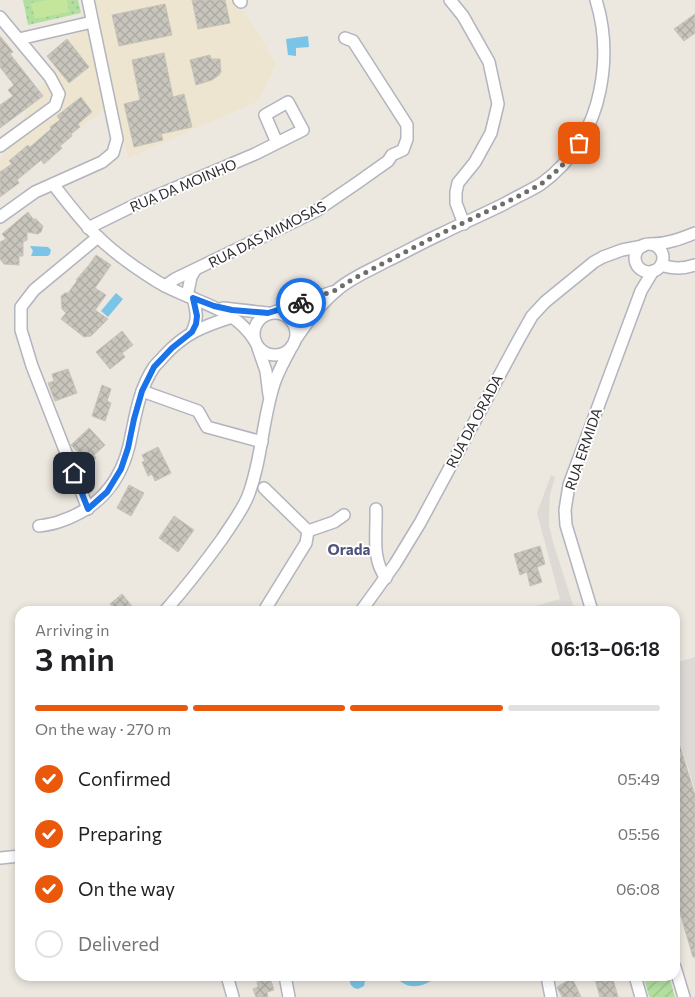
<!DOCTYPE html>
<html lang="en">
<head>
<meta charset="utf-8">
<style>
  :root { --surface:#fff; --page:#f2f2f2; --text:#202124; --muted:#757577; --line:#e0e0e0; --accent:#ea580c }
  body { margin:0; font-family:Commissioner,sans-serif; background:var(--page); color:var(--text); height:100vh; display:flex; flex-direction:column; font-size:19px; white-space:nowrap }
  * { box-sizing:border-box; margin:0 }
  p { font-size:16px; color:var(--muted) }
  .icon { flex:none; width:28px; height:28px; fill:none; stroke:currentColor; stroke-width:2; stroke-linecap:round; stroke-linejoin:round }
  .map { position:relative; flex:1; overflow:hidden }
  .side { position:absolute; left:15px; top:606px; width:665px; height:375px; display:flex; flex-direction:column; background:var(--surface); border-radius:15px; box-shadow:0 2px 8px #0003 }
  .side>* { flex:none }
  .pin { position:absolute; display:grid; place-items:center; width:42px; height:42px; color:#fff; margin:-21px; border-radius:10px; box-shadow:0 2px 8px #0006 }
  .courier { position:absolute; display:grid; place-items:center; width:50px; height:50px; margin:-25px; border:4px solid #1a73e8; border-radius:50%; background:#fff; color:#222; box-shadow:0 1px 6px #0007 }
  .overview em { font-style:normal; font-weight:600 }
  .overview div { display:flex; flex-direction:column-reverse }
  .overview { display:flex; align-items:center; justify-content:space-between; height:85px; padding:0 20px }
  h1 { font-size:32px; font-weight:600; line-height:38px }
  .bar { display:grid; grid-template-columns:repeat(4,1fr); gap:8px 5px; align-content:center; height:60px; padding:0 20px }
  .bar i { height:6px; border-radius:4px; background:var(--line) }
  .bar .on { background:var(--accent) }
  .bar p { grid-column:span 4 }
  ol { padding:0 20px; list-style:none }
  li { display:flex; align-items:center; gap:15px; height:55px }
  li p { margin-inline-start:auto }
  li .icon { padding:5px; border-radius:50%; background:var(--accent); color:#fff; stroke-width:4 }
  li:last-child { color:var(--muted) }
  li i { width:28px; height:28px; border:2px solid var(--line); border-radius:50% }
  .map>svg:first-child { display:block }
  .education { fill:#ede5d0 }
  .grass { fill:url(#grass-dots) }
  .garden { fill:url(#garden-furrows) }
  .pitch { fill:#c3e69c }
  .plaza { fill:#dddad6 }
  .water { fill:#7ac4e7 }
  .building { fill:url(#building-cross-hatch); stroke:#c8c3b9 }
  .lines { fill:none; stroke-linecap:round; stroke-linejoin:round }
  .minor-casing { stroke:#b2b4be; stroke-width:14 }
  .minor { stroke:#fff; stroke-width:11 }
  .done { stroke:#6f6d6b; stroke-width:5; stroke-dasharray:0 9 }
  .route { stroke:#1a73e8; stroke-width:6 }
  .labels { text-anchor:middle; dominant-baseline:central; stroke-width:4; stroke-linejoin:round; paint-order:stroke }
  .street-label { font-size:14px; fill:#2c2c2c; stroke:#fff }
  .neighbourhood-label { font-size:15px; font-weight:bold; fill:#4f547a; stroke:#fff }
</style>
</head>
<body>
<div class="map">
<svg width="695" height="997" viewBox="0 0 695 997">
  <defs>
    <pattern id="grass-dots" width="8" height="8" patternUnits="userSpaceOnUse" patternTransform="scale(1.25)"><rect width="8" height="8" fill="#b2dfa0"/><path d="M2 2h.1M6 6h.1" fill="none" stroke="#99c08a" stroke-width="1.8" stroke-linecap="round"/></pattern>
    <pattern id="garden-furrows" width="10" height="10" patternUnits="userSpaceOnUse" patternTransform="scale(1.25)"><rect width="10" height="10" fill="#b2dfa0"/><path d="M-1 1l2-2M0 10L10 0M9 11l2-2" fill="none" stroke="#99c08a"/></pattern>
    <pattern id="building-cross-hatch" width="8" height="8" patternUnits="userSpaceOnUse" patternTransform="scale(1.25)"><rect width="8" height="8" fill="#c8c5bd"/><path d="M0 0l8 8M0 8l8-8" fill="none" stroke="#aca9a3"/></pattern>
  </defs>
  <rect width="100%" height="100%" fill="#ece7df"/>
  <!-- education -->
  <polygon class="education" points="91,0 234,0 249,19 276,63 258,101 128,158 116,101 0,188 0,160"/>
  <!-- grass -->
  <polygon class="grass" points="23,0 78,0 81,13 28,25"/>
  <!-- garden -->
  <polygon class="garden" points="659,976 669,976 675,997 650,997 649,996 645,981"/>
  <!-- pitch -->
  <polygon class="pitch" points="47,0 67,0 69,12 35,19 31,3"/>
  <!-- plaza -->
  <g class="plaza">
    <polygon points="551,475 555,477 550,494 549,511 549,526 553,542 575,611 525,611 529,608 560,599 537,513"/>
    <polygon points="695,657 695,790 675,726 675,663"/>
  </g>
  <!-- water -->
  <g class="water">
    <polygon points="308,36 309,47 296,48 296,56 288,55 286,39"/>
    <polygon points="30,246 48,247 51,250 50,254 48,256 31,256 33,251"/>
    <polygon points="116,293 123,299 108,317 101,311"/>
    <path d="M 351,976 L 387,976 L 365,981 L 364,986 L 358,989 C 351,988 348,982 351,976 Z"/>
    <path d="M 395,976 L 439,976 C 424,987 408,992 395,976 Z"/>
  </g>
  <!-- building -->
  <g class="building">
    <polygon points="192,0 225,0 230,23 198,29"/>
    <polygon points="165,4 172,35 119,46 112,15"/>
    <polygon points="695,14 695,33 684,41 674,29"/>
    <polygon points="0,36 13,52 10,54 43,96 0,128 0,105 13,96 8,90 14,85 0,67"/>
    <polygon points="67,39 89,67 69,83 47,56"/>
    <polygon points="164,53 173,97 184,94 192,127 161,134 163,140 134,147 124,104 140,100 132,60"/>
    <polygon points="210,55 211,59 220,59 221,72 219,75 212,80 196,85 190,60"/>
    <polygon points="81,97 92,112 78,124 80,127 71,134 72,136 60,146 62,148 44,164 41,160 17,180 19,183 0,197 0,172 12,164 9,161 28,145 30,147 51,129 50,127 60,120 57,116"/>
    <polygon points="28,212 33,219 36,219 43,226 41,232 38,234 27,232 27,240 23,242 23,256 19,256 19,265 4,264 0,259 0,242 6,239 2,234"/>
    <polygon points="96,255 111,265 95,288 106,295 95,310 108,319 91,336 84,337 61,319 66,313 62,309 61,296 65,293 68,293 77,281 76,280 89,265"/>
    <polygon points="122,331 133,345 122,353 125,357 110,369 96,352"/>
    <polygon points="68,369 77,393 55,401 48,383 54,381 52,374"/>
    <polygon points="102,385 111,389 107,401 111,403 105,421 92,416"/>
    <polygon points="89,428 105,445 94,455 96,458 88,466 81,459 83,457 71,445"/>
    <polygon points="158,447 171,473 155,481 152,474 148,476 142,462 145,461 142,455"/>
    <polygon points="129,485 144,493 131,516 117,508"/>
    <polygon points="174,516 194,530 178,552 159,538"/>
    <polygon points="540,546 545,564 537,567 542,582 530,586 527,572 520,575 514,554"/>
    <polygon points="122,594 136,611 116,611 110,604"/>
    <polygon points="677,736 695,795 695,957 693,957 675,896 675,737"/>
    <polygon points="594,976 612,976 618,997 600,997"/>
    <polygon points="270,978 274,990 267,992 268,997 256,997 253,989 258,987 257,982"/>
    <polygon points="572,978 581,997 562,997 557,987"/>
  </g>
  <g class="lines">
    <defs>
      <g id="minor">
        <polyline points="239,0 241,2"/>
        <polyline points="450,0 463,16 489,62 498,104 491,133 475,162 458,183 456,192 456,203 464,224"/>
        <polyline points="0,17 50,77 59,94 55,106 0,146"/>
        <polyline points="19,39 92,22"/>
        <path d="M 53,184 C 67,202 81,221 97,236 C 115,254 137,269 158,282 C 191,302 234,306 255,341"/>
        <polyline points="0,217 35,192 102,162 113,153 117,139 88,0"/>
        <polyline points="88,228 135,205 255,154 303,130 288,102 265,115 277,143"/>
        <path d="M 651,244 C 667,244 680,239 695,233"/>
        <circle cx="649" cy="258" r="14"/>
        <path d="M 661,265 C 674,269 683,269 695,265"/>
        <polyline points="165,286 175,279 316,211 357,183 388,161 392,155 403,150 407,139 407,125 353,41 345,38"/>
        <polyline points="187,296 191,277 195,270"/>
        <polyline points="223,308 268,313"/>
        <polyline points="274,312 332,292"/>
        <circle cx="275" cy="334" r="21"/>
        <path d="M 192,332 C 198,319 197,313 193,298"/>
        <path d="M 295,340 C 307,323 320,304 336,291 C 350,278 369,271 385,262 C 404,253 423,242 443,233 C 463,223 484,214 504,204 C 516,197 530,191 541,184 C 572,162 593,127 600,90 C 606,60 605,29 596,0"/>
        <polyline points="258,348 266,371 269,395"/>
        <polyline points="142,391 198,411 207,427 262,442"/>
        <polyline points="88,509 32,366 21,330 21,307 34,290 98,237"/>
        <path d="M 376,509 C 377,532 371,559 386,578"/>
        <path d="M 39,526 C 46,525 54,524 61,521 C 97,509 120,483 129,446 C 135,419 138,391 154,367 C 157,363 161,360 164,356 C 185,333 204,326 232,317"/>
        <polyline points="308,531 334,522 344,515"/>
        <path d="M 165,611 C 185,588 204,564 222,539 C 231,525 242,511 248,496 C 262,460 262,421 274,384 C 278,371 286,358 292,346"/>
        <polyline points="264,611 306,543 308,531 264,488"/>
        <polyline points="361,611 395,564 420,523 519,339 532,316 545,302 594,262 603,257 622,250 643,246"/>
        <polyline points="592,611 566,525 565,510 569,485 641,291 653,271"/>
        <polyline points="0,858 20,856"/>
        <polyline points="675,967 684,997"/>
        <polyline points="227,976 233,997"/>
        <polyline points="285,976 289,997"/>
        <polyline points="547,976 551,997"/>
        <polyline points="635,976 641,997"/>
      </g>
    </defs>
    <!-- minor casing -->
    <use href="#minor" class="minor-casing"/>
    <!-- minor -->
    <use href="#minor" class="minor"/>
  </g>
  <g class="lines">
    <!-- done -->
    <polyline class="done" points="301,303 336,290 353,279 442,233 515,198 541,184 560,168 573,152 579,143"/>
    <!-- route -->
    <polyline class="route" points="74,473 88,509 107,492 121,469 128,448 134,419 142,391 154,367 172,348 192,332 196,324 197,316 193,298 214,306 232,310 268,313 301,303"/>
  </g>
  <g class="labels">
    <!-- street labels -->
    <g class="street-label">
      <text transform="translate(183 185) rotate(-23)">RUA DA MOINHO</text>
      <text transform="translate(267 234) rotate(-27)">RUA DAS MIMOSAS</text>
      <text transform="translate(474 421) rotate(-62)">RUA DA ORADA</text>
      <text transform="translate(583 449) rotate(-71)">RUA ERMIDA</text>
    </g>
    <!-- neighbourhood labels -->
    <g class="neighbourhood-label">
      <text x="349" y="549">Orada</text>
    </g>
  </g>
</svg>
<div class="pin" style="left:579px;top:143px;background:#ea580c"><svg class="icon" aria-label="bag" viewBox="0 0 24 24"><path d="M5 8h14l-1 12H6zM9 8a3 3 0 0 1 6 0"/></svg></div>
<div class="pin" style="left:74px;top:473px;background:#1f2937"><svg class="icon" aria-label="home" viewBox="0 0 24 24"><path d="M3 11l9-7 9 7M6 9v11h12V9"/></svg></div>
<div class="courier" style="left:301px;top:303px"><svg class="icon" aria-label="bike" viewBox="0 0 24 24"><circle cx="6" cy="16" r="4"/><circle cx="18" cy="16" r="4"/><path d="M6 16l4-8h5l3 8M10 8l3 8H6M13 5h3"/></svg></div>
<section class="side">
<div class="overview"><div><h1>3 min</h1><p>Arriving in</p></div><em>06:13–06:18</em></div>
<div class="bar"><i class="on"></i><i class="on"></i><i class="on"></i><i></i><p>On the way · 270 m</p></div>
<ol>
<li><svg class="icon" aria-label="check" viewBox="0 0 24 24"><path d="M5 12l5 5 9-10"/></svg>Confirmed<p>05:49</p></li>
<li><svg class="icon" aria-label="check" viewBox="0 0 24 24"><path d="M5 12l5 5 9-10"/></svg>Preparing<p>05:56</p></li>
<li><svg class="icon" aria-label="check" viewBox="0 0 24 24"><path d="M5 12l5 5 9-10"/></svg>On the way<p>06:08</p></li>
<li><i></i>Delivered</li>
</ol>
</section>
</div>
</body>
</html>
